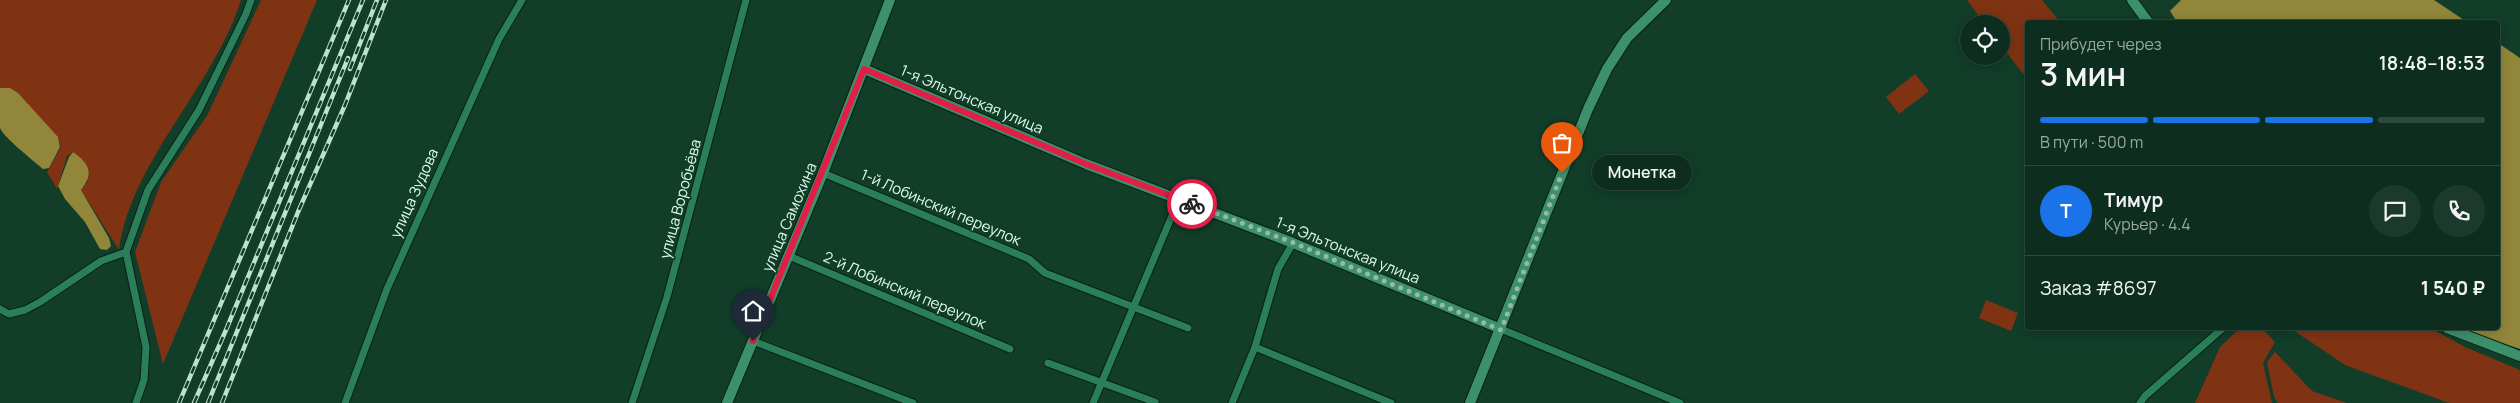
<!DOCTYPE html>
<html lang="ru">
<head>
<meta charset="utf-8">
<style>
  :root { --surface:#0d2e1f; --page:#1b3a2c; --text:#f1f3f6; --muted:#9aa8a4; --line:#2d4a3d; --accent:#1a73e8 }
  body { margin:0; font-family:Manrope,sans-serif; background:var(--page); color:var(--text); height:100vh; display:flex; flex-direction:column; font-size:19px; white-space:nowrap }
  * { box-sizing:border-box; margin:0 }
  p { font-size:16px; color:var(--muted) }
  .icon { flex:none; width:28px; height:28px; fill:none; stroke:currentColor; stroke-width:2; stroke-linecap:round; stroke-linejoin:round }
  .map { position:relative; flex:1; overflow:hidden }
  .panel { position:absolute; left:2025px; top:20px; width:475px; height:310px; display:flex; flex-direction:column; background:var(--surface); border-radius:5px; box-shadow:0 2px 12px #0003,0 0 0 1px var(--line) }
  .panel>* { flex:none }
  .fabs { position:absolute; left:1960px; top:15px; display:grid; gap:10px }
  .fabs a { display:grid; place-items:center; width:50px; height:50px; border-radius:50%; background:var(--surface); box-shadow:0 2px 12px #0003,0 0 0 1px var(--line); font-size:25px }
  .pin { position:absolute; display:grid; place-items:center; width:42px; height:42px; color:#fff; margin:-51px -21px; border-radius:50% 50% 50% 0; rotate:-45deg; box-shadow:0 0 5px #0007 }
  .pin .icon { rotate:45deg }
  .courier { position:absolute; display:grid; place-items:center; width:50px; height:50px; margin:-25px; border:4px solid #e11d48; border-radius:50%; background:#fff; color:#222; box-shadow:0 1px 6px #0007 }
  .bubble { position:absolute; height:35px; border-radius:18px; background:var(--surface); box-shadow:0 2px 12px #0003,0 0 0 1px var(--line); font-size:16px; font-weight:600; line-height:35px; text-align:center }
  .overview em { font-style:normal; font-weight:600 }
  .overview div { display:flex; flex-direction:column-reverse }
  .overview { display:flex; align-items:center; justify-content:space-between; height:85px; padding:0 15px }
  h1 { font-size:32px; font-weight:600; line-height:38px }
  .bar { display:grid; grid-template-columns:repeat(4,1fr); gap:8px 5px; align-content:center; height:60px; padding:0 15px }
  .bar i { height:6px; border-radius:4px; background:var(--line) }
  .bar .on { background:var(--accent) }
  .bar p { grid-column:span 4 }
  .line { display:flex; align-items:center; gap:12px; padding:0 15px; border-top:1px solid var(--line) }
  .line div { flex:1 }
  .round { display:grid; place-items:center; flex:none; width:52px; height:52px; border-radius:26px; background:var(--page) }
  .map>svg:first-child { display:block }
  .green { fill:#7f3313 }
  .water { fill:#91863a }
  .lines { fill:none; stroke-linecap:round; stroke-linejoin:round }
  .street-casing { stroke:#072115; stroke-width:9 }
  .secondary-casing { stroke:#072115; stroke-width:12 }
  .street { stroke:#2b7e5a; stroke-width:7 }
  .secondary { stroke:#3c906a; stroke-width:10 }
  .rail-casing { stroke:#bfe0ce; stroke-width:4.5 }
  .rail { stroke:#113d29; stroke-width:2.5; stroke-dasharray:8; stroke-linecap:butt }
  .done { stroke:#97baa8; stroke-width:5; stroke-dasharray:0 9 }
  .route { stroke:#e11d48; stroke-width:6 }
  .labels { text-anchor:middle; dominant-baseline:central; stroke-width:4; stroke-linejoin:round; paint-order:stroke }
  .street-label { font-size:15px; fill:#dffeec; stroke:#113d29 }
</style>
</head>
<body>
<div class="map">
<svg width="2520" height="403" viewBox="0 0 2520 403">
  <rect width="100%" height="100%" fill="#113d29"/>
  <!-- green -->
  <g class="green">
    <path d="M 0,0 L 241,0 C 213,88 131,161 119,250 L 81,190 L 88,181 L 73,152 L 67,156 L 57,189 L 47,172 L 61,147 L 58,137 L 0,88 Z"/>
    <polygon points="261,0 317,0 163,364 135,252 161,182 208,114"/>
    <polygon points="1967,0 2042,0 2060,22 2028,22 2027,79 2001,45 2001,24 1985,24"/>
    <polygon points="1915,74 1929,91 1899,114 1886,97"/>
    <polygon points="1986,300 2018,313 2011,331 1979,318"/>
    <polygon points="2240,328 2262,328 2275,342 2263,363 2272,403 2195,403 2220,347"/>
    <polygon points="2290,328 2430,328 2465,347 2520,370 2520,403 2449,403 2345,365"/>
    <polygon points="2275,352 2312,391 2347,403 2278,403 2274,397 2267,362"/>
  </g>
  <!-- water -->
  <g class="water">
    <polygon points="2181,0 2434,0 2467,22 2177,22 2170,11"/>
    <polygon points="2498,43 2520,58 2520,349 2478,336 2461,328 2498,328"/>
    <path d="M 0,88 L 10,88 L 18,93 L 58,137 L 60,147 L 49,168 L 43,169 C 35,162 3,137 0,128 C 0,120 0,98 0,88 Z"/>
    <path d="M 73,152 C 90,164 94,174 81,190 L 109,238 L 111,246 L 107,250 L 100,249 L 85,222 L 65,199 L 58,186 L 69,157 Z"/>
  </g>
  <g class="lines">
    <defs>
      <g id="street">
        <polyline points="823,173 1029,259 1045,273 1188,328"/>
        <polyline points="789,256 1010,349"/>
        <polyline points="0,309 9,314 25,310 40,302 101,261 126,252"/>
        <polyline points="1501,329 1680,403"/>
        <polyline points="753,341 913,403"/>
        <polyline points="1255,347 1391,403"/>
        <polyline points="1048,363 1155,402"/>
        <polyline points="136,403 144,380 146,347 126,252 148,190 199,110 246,14 251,0"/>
        <polyline points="345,403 387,289 499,39 522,0"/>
        <polyline points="632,403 667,297 746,0"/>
        <polyline points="1093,403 1179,199"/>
        <polyline points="1232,403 1255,347 1278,269 1293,243"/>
        <polyline points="2140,403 2145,396 2223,328"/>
      </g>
      <g id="secondary">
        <polyline points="2132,0 2148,22"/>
        <polyline points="864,69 1086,164 1293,243 1501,329"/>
        <polyline points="2447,328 2520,356"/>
        <polyline points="727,403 823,173 890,0"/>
        <polyline points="1470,403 1588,109 1607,69 1627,38 1666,0"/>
      </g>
    </defs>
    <!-- street casing -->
    <use href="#street" class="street-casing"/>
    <!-- secondary casing -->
    <use href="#secondary" class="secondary-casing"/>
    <!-- street -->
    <use href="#street" class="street"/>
    <!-- secondary -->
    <use href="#secondary" class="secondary"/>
    <defs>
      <g id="rail">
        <polyline points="350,69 377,0"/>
        <polyline points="179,403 349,0"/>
        <polyline points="194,403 226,330 363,0"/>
        <polyline points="208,403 348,58"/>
        <polyline points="222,403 298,212 345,105 386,0"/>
      </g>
    </defs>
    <!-- rail casing -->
    <use href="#rail" class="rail-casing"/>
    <!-- rail -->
    <use href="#rail" class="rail"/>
  </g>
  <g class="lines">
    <!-- done -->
    <polyline class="done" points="1192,204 1294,243 1501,330 1562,173"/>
    <!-- route -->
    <polyline class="route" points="753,341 864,69 1086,164 1192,204"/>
  </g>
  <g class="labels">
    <!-- street labels -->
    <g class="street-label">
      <text transform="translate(972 99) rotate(23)">1-я Эльтонская улица</text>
      <text transform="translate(414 193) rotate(-66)">улица Зудова</text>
      <text transform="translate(680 199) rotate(-75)">улица Воробьёва</text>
      <text transform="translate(941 207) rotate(23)">1-й Лобинский переулок</text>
      <text transform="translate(789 217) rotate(-67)">улица Самохина</text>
      <text transform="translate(1348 250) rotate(22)">1-я Эльтонская улица</text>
      <text transform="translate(905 290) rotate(23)">2-й Лобинский переулок</text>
    </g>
  </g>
</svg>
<div class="fabs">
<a><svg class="icon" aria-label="locate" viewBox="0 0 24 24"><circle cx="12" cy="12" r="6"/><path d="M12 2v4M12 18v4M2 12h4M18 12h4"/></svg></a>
</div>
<div class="pin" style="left:1562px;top:173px;background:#ea580c"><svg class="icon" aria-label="bag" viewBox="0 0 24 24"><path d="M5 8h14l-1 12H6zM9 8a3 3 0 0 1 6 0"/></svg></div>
<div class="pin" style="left:753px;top:341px;background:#1f2937"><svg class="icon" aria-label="home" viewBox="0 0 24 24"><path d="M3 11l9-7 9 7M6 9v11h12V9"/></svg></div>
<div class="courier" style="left:1192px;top:204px"><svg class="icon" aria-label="bike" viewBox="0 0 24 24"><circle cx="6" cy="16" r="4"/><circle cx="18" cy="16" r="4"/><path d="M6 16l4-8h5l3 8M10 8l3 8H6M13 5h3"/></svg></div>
<div class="bubble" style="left:1592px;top:155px;width:100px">Монетка</div>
<section class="panel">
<div class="overview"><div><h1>3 мин</h1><p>Прибудет через</p></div><em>18:48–18:53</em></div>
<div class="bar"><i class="on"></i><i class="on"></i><i class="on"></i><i></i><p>В пути · 500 m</p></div>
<div class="line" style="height:90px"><b class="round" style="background:var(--accent);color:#fff">Т</b><div><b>Тимур</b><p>Курьер · 4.4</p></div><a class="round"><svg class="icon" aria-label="chat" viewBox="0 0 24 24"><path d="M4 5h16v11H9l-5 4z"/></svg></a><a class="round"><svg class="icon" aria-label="phone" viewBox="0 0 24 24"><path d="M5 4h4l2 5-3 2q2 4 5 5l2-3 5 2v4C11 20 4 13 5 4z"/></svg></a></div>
<div class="line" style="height:65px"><div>Заказ #8697</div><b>1 540 ₽</b></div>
</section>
</div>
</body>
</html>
